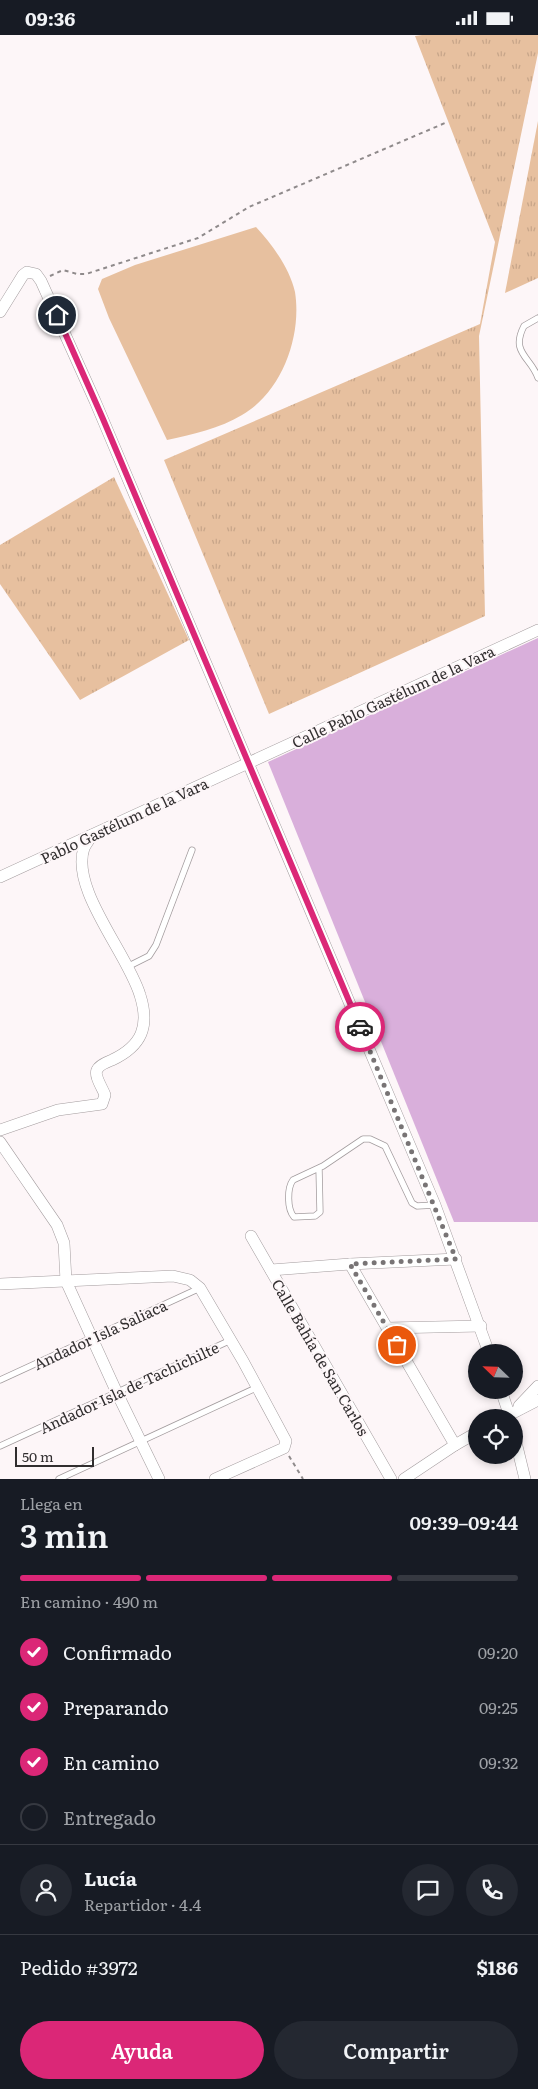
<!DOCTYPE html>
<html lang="es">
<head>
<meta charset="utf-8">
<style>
  :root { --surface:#171b24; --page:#242831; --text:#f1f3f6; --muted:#9ea1a6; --line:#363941; --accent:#db2777 }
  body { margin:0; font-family:Literata,serif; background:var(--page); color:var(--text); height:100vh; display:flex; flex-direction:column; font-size:19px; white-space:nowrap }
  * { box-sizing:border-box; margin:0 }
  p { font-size:16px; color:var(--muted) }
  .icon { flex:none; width:28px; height:28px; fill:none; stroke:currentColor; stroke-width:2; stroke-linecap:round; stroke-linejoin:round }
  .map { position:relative; height:1444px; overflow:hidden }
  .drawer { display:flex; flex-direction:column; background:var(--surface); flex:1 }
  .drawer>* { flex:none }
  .needle { width:32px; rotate:293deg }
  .tools { position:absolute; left:468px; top:1309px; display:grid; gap:10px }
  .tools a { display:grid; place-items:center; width:55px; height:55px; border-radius:50%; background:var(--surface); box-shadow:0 2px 8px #0003; font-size:25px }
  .scale { position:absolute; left:15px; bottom:12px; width:79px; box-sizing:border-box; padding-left:5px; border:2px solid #312e2f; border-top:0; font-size:14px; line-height:18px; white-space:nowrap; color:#312e2f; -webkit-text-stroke:4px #fdf6f8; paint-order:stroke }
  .pin { position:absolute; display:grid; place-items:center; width:42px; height:42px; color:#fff; margin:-21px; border:2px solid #fff; border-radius:50%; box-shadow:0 1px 5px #0007 }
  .courier { position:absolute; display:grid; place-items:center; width:50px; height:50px; margin:-25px; border:4px solid #db2777; border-radius:50%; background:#fff; color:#222; box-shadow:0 1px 6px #0007 }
  .head em { font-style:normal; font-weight:600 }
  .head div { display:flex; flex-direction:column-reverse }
  .head { display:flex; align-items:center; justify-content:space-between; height:85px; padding:0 20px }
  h1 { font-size:32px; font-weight:600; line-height:38px }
  .bar { display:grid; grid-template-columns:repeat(4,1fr); gap:8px 5px; align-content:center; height:60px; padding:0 20px }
  .bar i { height:6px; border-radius:4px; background:var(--line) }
  .bar .active { background:var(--accent) }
  .bar p { grid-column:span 4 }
  .line { display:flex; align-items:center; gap:12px; padding:0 20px; border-top:1px solid var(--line) }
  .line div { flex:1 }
  .round { display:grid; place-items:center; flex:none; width:52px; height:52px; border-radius:26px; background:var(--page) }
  ol { padding:0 20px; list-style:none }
  li { display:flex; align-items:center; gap:15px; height:55px }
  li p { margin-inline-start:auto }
  li .icon { padding:5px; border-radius:50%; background:var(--accent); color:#fff; stroke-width:4 }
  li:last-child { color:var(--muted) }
  li i { width:28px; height:28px; border:2px solid var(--line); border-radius:50% }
  .cta { display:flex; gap:10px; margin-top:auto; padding:10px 20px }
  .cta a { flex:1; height:58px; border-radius:30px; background:var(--accent); color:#fff; font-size:20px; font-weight:600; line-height:58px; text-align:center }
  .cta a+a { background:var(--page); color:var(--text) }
  .status { display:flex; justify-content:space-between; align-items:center; height:35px; padding:0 25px; background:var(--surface); direction:ltr }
  .status svg { height:14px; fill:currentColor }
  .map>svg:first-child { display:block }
  .grass { fill:url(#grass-tufts) }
  .pitch { fill:#e7c09f }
  .building { fill:#d9afdb }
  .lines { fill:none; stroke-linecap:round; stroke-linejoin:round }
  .service-casing { stroke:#a39c9e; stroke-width:7 }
  .minor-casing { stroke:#a39c9e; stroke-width:12 }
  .path { stroke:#8f8a8b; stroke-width:2; stroke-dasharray:4 4; stroke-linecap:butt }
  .service { stroke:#fff; stroke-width:5.5 }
  .minor { stroke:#fff; stroke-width:11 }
  .done { stroke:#787475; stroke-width:5; stroke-dasharray:0 9 }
  .route { stroke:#db2777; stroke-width:6 }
  .labels { text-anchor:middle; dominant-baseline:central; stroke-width:4; stroke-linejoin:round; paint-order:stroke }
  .street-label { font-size:15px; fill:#312e2f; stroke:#fdf6f8 }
</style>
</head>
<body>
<div class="status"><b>09:36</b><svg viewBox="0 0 49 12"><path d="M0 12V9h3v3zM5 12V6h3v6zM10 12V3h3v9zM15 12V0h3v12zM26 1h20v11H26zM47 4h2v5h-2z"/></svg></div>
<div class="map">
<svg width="538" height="1444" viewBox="0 0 538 1444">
  <defs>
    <pattern id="grass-tufts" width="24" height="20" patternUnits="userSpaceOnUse" patternTransform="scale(1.25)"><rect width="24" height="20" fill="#e7c09f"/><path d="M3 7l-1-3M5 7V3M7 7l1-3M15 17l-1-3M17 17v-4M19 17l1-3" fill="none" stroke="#c7a589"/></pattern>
  </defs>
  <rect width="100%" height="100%" fill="#fdf6f8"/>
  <!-- grass -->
  <g class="grass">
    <polygon points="422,0 538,0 538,18 479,301 485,581 269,679 164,425 480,289 495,207 415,1"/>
    <polygon points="538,86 538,243 505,258"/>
    <polygon points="114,442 189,605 80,665 0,549 0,510"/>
  </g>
  <!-- pitch -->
  <path class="pitch" d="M 256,192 C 272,209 290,234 295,257 C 302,301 282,357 242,380 C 221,393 191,400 167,405 L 109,283 L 98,254 L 102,244 L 135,230 Z"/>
  <!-- building -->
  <polygon class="building" points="538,603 538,1187 454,1187 268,727"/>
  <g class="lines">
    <defs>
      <g id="service">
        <path d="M 538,283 L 524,291 C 510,318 531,322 538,343"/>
        <polyline points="129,931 149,921 156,910 192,815"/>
        <path d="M 319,1133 L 320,1177 L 315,1181 L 294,1182 C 287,1174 287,1153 293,1145 L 323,1131 L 363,1104 L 370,1104 L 385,1111 L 412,1168 L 417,1171 L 435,1170"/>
        <polyline points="0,1345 200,1253"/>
        <polyline points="0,1411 231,1305"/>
        <polyline points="59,1444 258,1352"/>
      </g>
      <g id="minor">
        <polyline points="0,277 23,240 27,237 36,239 41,246 95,366 435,1170 489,1318"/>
        <polyline points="0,842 538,595"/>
        <path d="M 0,1095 L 58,1075 L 102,1069 L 105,1060 C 103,1054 94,1041 97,1035 C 99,1030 107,1027 112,1025 C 142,1011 150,991 140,960 C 128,919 70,854 84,813 C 86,809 90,804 92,800"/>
        <polyline points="0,1107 57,1190 64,1208 66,1246 117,1358 159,1444"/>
        <polyline points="251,1201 391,1444"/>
        <polyline points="350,1229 455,1410"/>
        <polyline points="271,1235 350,1229 456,1224"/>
        <polyline points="0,1249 173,1241 190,1245 200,1253 243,1326 286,1406 284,1413 215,1444"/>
        <polyline points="388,1293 481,1291"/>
        <polyline points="501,1355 510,1382"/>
        <polyline points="519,1371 538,1351"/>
        <polyline points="505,1382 538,1365"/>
        <polyline points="514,1399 525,1444"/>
        <polyline points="404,1444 455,1410 476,1398"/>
      </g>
    </defs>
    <!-- service casing -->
    <use href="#service" class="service-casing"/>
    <!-- minor casing -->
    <use href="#minor" class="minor-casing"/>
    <!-- path -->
    <g class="path">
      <polyline points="50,241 63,235 77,239 86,239 198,203 249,172 445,88"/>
      <polyline points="289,1421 303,1444"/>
    </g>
    <!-- service -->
    <use href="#service" class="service"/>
    <!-- minor -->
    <use href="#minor" class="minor"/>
  </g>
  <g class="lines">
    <!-- done -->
    <polyline class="done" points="360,992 456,1224 350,1229 397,1310"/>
    <!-- route -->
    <polyline class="route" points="57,280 103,384 360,992"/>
  </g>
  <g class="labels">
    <!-- street labels -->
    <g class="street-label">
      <text transform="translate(393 661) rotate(-25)">Calle Pablo Gastélum de la Vara</text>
      <text transform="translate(124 785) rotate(-25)">Pablo Gastélum de la Vara</text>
      <text transform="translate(100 1299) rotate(-25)">Andador Isla Saliaca</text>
      <text transform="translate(321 1322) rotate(60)">Calle Bahía de San Carlos</text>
      <text transform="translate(129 1352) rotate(-25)">Andador Isla de Tachichilte</text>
    </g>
  </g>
</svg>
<div class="tools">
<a><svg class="needle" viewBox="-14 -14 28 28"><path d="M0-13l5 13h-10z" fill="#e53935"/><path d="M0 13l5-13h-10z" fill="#9ea1a6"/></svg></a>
<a><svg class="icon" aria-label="locate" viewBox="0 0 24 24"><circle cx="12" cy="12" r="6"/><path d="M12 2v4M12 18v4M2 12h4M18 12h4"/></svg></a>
</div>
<div class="scale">50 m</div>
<div class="pin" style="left:397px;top:1310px;background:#ea580c"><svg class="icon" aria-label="bag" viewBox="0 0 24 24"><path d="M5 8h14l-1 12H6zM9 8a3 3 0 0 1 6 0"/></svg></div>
<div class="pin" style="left:57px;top:280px;background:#1f2937"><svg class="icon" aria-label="home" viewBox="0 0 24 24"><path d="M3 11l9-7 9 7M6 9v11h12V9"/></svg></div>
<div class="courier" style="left:360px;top:992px"><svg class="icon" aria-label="car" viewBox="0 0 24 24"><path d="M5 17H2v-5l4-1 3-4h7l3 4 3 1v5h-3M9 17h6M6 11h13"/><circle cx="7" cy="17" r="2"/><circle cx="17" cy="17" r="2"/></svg></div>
</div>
<section class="drawer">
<div class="head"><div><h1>3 min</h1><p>Llega en</p></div><em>09:39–09:44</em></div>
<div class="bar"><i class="active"></i><i class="active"></i><i class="active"></i><i></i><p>En camino · 490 m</p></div>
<ol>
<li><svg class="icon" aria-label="check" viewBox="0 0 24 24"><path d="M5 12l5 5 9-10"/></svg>Confirmado<p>09:20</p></li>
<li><svg class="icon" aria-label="check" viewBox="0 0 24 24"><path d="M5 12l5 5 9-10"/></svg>Preparando<p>09:25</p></li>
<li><svg class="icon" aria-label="check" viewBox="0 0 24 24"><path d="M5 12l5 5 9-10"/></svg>En camino<p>09:32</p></li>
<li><i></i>Entregado</li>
</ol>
<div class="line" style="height:90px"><a class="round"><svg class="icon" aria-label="person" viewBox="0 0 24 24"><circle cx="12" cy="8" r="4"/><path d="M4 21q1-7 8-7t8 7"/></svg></a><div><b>Lucía</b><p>Repartidor · 4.4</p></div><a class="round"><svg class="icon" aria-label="chat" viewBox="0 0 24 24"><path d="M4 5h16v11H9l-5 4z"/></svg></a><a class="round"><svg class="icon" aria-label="phone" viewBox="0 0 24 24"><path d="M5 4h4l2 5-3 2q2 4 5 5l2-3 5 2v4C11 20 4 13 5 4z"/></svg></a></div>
<div class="line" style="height:65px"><div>Pedido #3972</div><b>$186</b></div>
<div class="cta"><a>Ayuda</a><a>Compartir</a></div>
</section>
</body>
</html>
